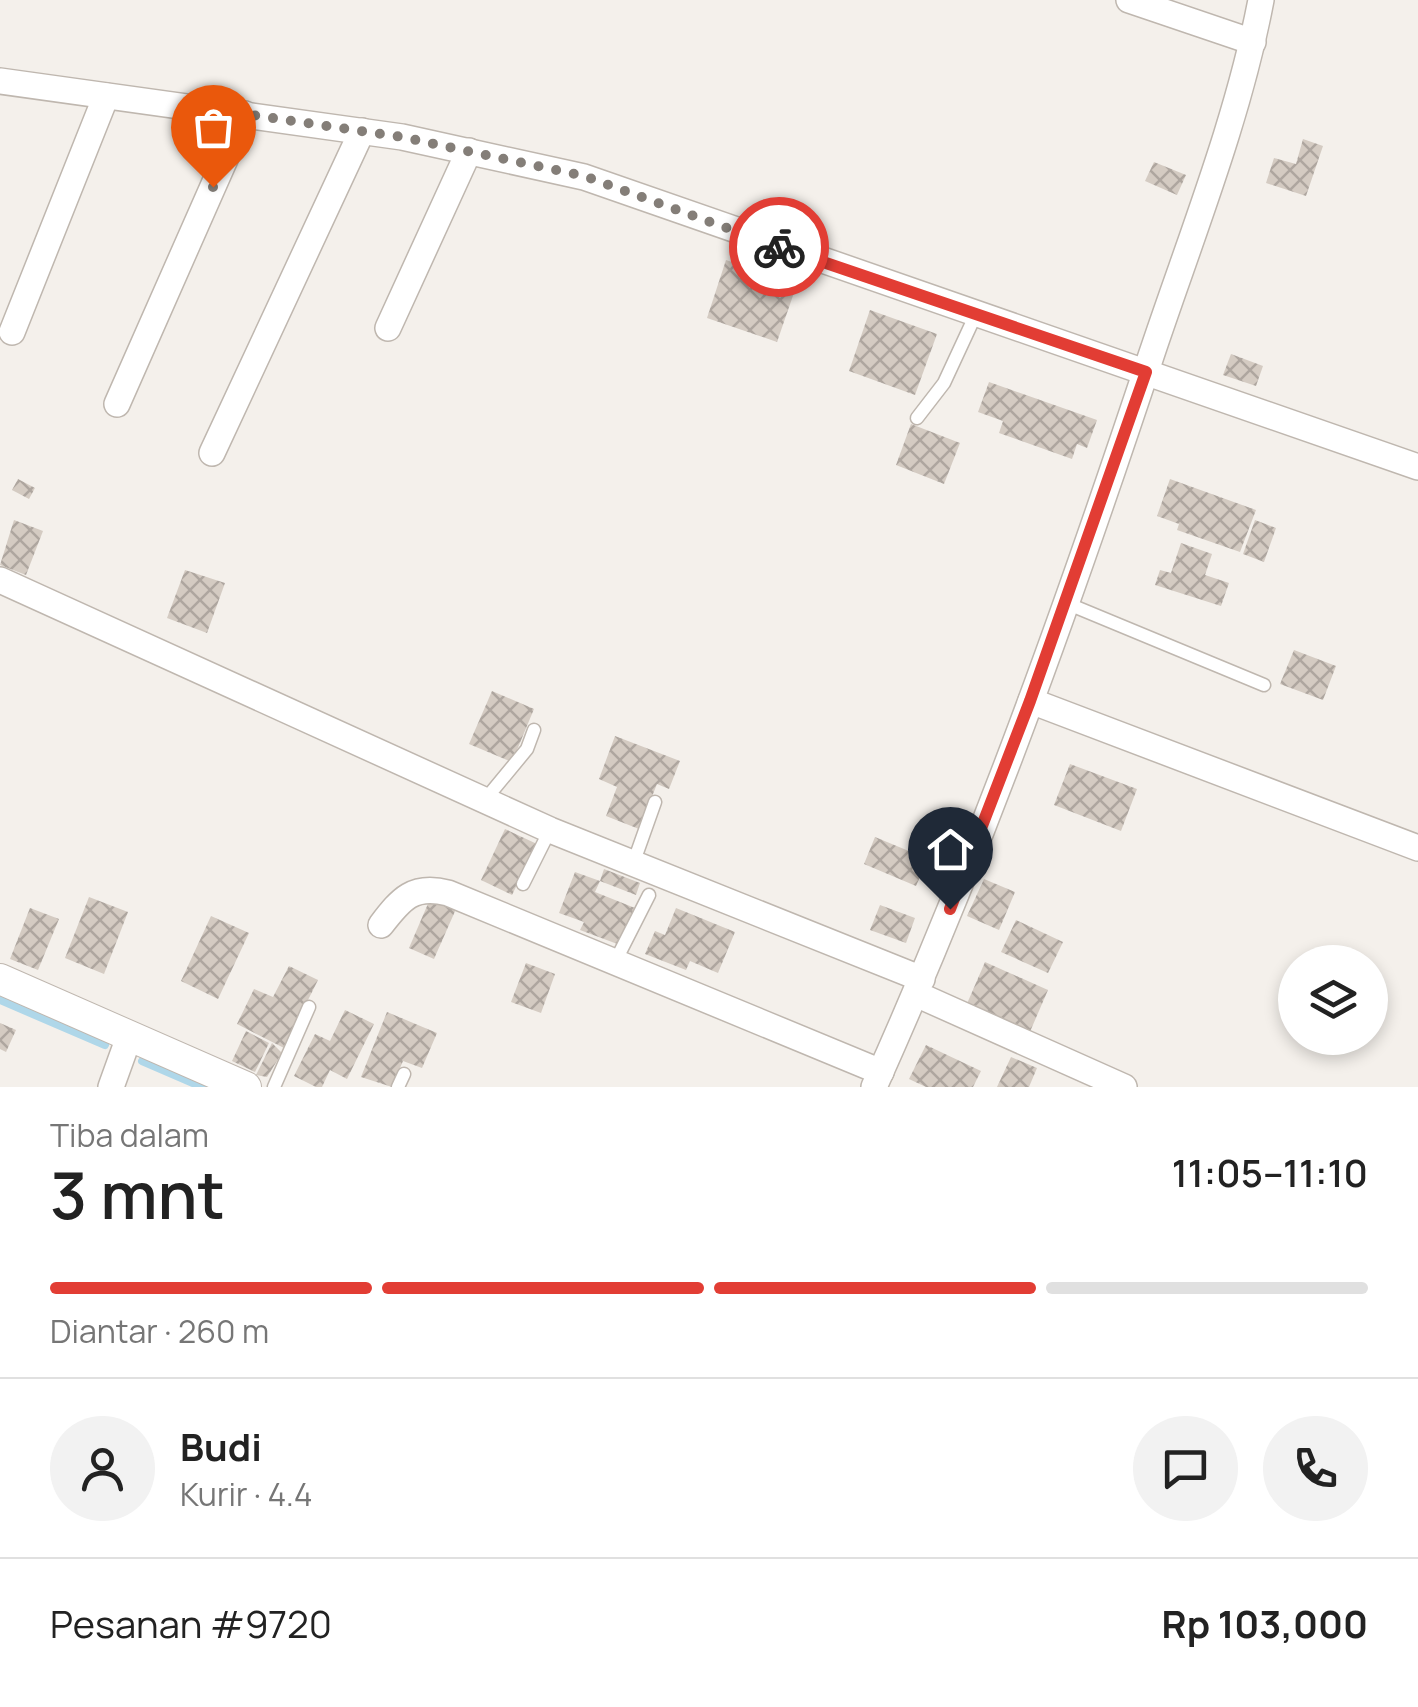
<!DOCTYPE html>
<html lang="id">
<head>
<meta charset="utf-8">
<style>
  :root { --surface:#fff; --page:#f2f2f2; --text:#222; --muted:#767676; --line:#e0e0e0; --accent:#e23d34 }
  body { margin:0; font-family:Manrope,sans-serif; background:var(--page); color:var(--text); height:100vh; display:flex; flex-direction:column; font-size:38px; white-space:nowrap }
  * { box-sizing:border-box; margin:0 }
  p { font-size:32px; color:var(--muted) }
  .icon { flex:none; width:55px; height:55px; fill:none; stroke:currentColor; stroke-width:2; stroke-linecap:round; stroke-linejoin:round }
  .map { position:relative; height:1087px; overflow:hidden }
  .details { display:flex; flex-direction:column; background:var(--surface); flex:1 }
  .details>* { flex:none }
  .controls { position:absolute; left:1278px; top:945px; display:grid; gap:20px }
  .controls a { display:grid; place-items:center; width:110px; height:110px; border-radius:50%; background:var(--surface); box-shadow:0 5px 15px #0003; font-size:50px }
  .pin { position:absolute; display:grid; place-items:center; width:85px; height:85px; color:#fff; margin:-102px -42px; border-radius:50% 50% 50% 0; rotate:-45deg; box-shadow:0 0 10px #0007 }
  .pin .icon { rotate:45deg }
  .courier { position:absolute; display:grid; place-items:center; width:100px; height:100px; margin:-50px; border:8px solid #e23d34; border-radius:50%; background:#fff; color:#222; box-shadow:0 2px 12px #0007 }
  .headline em { font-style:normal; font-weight:600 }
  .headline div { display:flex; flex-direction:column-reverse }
  .headline { display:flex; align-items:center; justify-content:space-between; height:170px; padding:0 50px }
  h1 { font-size:65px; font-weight:600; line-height:75px }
  .bar { display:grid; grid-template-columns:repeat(4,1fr); gap:15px 10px; align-content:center; height:120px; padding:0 50px }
  .bar i { height:12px; border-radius:8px; background:var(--line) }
  .bar .on { background:var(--accent) }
  .bar p { grid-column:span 4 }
  .line { display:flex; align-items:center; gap:25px; padding:0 50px; border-top:2px solid var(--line) }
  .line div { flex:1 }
  .round { display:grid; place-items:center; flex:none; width:105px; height:105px; border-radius:52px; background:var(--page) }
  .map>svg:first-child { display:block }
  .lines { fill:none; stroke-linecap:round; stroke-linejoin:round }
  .stream { stroke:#afd7e9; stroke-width:8 }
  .building { fill:url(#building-cross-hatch) }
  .service-casing { stroke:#bfb7af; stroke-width:15 }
  .minor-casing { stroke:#bfb7af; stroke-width:28 }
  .tertiary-casing { stroke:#bfb7af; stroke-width:32 }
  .service { stroke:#fff; stroke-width:12 }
  .minor { stroke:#fff; stroke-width:25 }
  .tertiary { stroke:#fff; stroke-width:30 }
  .done { stroke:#847e78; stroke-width:10; stroke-dasharray:0 18 }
  .route { stroke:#e23d34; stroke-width:12 }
</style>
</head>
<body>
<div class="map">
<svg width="1418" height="1087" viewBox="0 0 1418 1087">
  <defs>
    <pattern id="building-cross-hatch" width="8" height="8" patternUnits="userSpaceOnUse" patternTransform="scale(2.5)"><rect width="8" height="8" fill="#d4cbc2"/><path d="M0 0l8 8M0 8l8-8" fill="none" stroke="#aea69f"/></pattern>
  </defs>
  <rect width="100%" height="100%" fill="#f4f0eb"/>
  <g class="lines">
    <!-- stream -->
    <g class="stream">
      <polyline points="0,1000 105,1045"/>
      <polyline points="142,1061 202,1087"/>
    </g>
  </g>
  <!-- building -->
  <g class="building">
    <polygon points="1303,139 1323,146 1306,196 1266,183 1274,158 1296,164"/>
    <polygon points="1154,162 1186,175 1177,195 1145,181"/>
    <polygon points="726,260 797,284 777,342 707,318"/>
    <polygon points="870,310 937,334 915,395 849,371"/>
    <polygon points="1231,354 1263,366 1256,386 1223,375"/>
    <polygon points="989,382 1097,420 1087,448 1077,444 1072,459 999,433 1003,421 978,412"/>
    <polygon points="911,424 960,443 944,484 896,465"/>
    <polygon points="18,479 35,488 29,499 12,490"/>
    <polygon points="1170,479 1256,510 1240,552 1177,530 1179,524 1157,516"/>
    <polygon points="14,520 43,531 26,575 0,565"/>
    <polygon points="1255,520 1276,528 1264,562 1243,554"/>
    <polygon points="1181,543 1212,554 1205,575 1229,583 1221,606 1155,585 1160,570 1171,573"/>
    <polygon points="185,570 225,583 207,633 167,618"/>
    <polygon points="1294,650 1336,666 1323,700 1280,684"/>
    <polygon points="492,691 534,709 512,762 469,744"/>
    <polygon points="615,736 680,761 669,789 657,784 639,829 606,816 617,787 599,779"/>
    <polygon points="1070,764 1137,789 1121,831 1054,805"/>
    <polygon points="505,829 537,844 512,895 481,880"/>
    <polygon points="875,837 928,859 916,886 864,864"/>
    <polygon points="604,869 640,883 636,895 600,881"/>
    <polygon points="575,872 600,881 595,892 635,908 620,945 580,930 584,922 559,913"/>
    <polygon points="984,879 1015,892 999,930 967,916"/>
    <polygon points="89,897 128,912 104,974 65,958"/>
    <polygon points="430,899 456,909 434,959 409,948"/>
    <polygon points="880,905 915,918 906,943 870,930"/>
    <polygon points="30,908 59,919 38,970 10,959"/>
    <polygon points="676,908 735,932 718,973 690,961 686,970 645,954 655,931 665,935"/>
    <polygon points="211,916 249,933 218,999 181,981"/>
    <polygon points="1016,920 1063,942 1048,973 1001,952"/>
    <polygon points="985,962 1048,990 1029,1034 966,1006"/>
    <polygon points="526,963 555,974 541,1013 511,1002"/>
    <polygon points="289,966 318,980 284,1048 237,1024 254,989 273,997"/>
    <polygon points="345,1010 374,1024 347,1079 330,1070 322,1087 316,1087 294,1076 315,1034 330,1041"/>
    <polygon points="387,1012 437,1033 422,1068 403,1061 392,1087 361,1077"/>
    <polygon points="0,1023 16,1030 6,1052 0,1049"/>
    <polygon points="246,1031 269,1043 255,1072 232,1061"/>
    <polygon points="272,1043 282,1053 267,1077 256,1075"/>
    <polygon points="926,1045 981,1071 973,1087 926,1087 909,1079"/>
    <polygon points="1011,1057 1037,1068 1029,1087 997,1087"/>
  </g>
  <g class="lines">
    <defs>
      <g id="service">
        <polyline points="917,418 944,383 976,314"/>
        <polyline points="1066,603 1264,685"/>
        <polyline points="484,801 527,749 534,730"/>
        <polyline points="633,864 655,802"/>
        <polyline points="523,884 550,830"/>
        <polyline points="615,962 649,895"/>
        <polyline points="274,1087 309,1007"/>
        <polyline points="398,1087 404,1074"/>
      </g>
      <g id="minor">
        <polyline points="1129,0 1253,42"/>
        <polyline points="0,81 402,137 584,177 1418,467"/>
        <polyline points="388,328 469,151"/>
        <polyline points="12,332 106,96"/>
        <polyline points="117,404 245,114"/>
        <polyline points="212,453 362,131"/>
        <polyline points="0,580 550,830 922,979"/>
        <polyline points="1031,701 1418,848"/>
        <path d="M 381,925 C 401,899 413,884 448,893 L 881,1072"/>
        <polyline points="916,994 1124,1087"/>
        <polyline points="111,1087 129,1037"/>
        <path d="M 874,1087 C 981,849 1069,603 1151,356 C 1190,239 1238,121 1261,0"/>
      </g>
      <polyline id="tertiary" points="0,979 246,1087"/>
    </defs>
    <!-- service casing -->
    <use href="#service" class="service-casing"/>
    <!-- minor casing -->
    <use href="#minor" class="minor-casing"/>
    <!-- tertiary casing -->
    <use href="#tertiary" class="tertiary-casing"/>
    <!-- service -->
    <use href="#service" class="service"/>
    <!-- minor -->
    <use href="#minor" class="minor"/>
    <!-- tertiary -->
    <use href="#tertiary" class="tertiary"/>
  </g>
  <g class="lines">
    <!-- done -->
    <polyline class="done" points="213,187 245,114 402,137 584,176 779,247"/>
    <!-- route -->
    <polyline class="route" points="779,247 1146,372 1030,701 950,909"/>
  </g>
</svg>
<div class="controls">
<a><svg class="icon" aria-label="layers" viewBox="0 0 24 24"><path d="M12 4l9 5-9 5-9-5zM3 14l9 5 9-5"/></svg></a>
</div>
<div class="pin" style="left:213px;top:187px;background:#ea580c"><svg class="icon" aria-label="bag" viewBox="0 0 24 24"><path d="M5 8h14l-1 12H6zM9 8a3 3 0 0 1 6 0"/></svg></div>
<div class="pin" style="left:950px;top:909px;background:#1f2937"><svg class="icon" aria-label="home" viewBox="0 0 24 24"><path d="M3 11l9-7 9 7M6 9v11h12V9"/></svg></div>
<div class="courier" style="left:779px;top:247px"><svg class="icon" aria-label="bike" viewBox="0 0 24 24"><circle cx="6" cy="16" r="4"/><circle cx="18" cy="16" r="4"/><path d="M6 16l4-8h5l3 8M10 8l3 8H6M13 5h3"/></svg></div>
</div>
<section class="details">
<div class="headline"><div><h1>3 mnt</h1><p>Tiba dalam</p></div><em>11:05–11:10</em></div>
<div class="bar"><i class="on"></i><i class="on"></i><i class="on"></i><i></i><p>Diantar · 260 m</p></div>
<div class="line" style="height:180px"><a class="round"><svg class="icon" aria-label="person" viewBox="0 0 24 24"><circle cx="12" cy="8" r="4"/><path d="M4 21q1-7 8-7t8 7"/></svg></a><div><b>Budi</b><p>Kurir · 4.4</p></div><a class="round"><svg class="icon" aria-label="chat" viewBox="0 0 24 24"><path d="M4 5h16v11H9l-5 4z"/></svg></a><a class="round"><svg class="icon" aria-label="phone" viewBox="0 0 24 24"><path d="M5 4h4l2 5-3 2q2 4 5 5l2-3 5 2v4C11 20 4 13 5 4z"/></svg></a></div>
<div class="line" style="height:130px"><div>Pesanan #9720</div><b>Rp 103,000</b></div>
</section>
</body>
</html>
